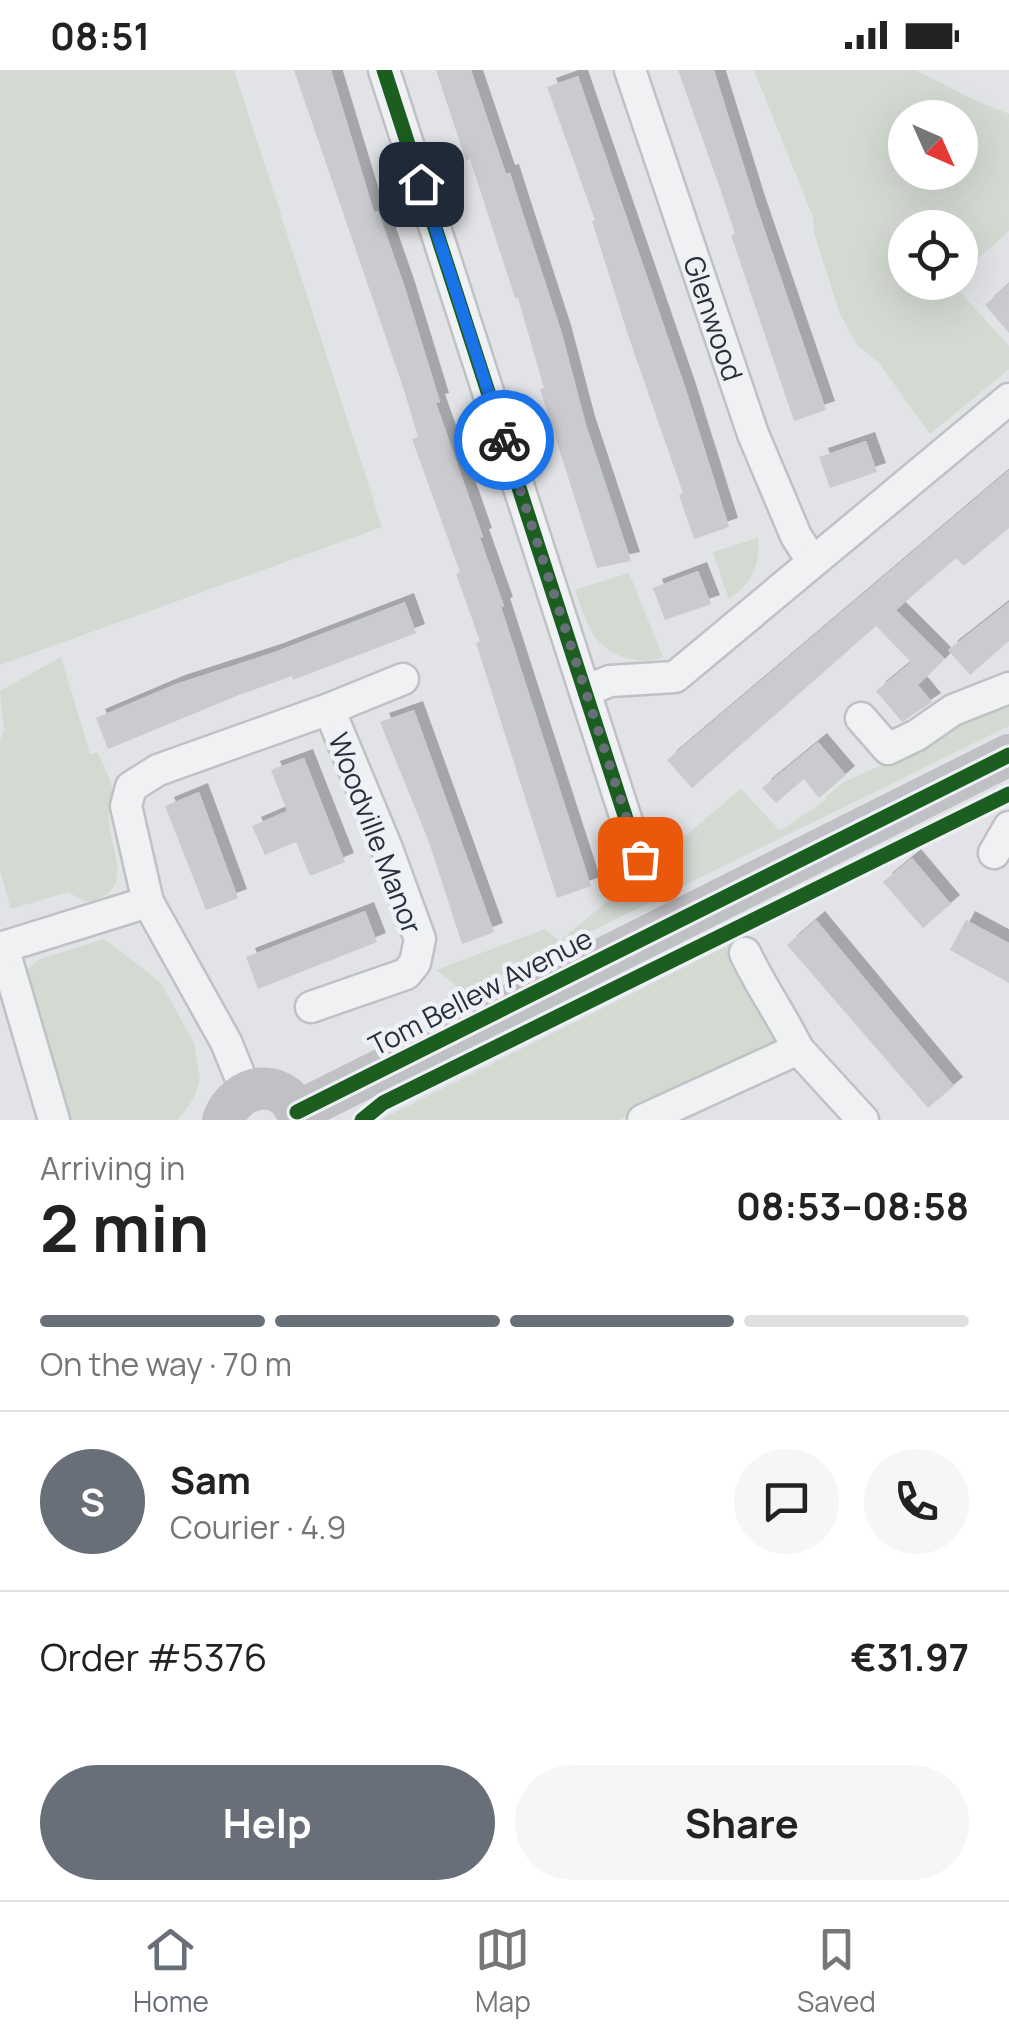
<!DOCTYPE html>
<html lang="en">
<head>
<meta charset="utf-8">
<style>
  :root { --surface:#fff; --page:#f6f6f6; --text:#222; --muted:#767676; --line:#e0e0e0; --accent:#696f79 }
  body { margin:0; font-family:Manrope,sans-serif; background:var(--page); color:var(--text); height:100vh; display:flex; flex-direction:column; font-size:38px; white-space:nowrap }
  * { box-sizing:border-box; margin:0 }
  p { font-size:32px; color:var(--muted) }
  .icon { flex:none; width:55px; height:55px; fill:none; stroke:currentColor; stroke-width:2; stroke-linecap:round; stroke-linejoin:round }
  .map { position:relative; height:1050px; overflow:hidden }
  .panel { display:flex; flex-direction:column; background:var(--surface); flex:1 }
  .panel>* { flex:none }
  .needle { width:65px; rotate:135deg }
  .fabs { position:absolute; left:888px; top:30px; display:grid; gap:20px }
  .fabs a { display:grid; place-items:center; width:90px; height:90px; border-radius:50%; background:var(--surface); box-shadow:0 10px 40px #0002; font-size:50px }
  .pin { position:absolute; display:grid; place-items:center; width:85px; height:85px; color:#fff; margin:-42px; border-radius:20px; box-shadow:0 5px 15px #0006 }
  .courier { position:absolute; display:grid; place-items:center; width:100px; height:100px; margin:-50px; border:8px solid #1a73e8; border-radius:50%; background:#fff; color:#222; box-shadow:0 2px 12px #0007 }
  .headline em { font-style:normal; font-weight:700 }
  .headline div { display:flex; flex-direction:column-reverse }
  .headline { display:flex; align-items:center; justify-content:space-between; height:170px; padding:0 40px }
  h1 { font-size:65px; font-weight:700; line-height:75px }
  .bar { display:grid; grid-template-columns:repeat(4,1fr); gap:15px 10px; align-content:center; height:120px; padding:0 40px }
  .bar i { height:12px; border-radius:8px; background:var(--line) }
  .bar .current { background:var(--accent) }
  .bar p { grid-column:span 4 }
  .line { display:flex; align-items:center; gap:25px; padding:0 40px; border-top:2px solid var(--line) }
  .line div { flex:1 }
  .round { display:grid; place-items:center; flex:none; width:105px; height:105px; border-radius:52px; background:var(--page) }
  .cta { display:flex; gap:20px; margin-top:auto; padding:20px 40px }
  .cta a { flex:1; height:115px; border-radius:60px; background:var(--accent); color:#fff; font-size:40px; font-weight:700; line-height:115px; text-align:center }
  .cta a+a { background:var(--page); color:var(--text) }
  .status { display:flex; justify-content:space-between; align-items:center; height:70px; padding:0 50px; background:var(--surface); direction:ltr }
  .status svg { height:28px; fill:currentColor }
  .dock { display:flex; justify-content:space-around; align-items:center; height:140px; border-top:2px solid var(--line); background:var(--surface); font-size:28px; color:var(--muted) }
  .dock a { display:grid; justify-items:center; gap:5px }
  .dock .current { color:var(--accent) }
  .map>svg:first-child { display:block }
  .green { fill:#d2dad1; fill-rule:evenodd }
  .building { fill:#c9cbce; filter:url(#shadow) }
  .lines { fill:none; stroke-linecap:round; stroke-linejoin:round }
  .street-casing { stroke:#bfc1c4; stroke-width:35 }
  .street { stroke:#f0f1f2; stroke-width:30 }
  .secondary { stroke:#bfc1c5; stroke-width:42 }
  .cycleway-casing { stroke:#eef1f6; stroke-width:21 }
  .cycleway { stroke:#1b5e20; stroke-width:15 }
  .done { stroke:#696f79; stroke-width:10; stroke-dasharray:0 18 }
  .route { stroke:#1a73e8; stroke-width:12 }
  .labels { text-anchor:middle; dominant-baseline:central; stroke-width:9; stroke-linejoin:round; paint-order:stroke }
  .street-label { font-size:28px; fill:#28303f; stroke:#eef1f6 }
</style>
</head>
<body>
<div class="status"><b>08:51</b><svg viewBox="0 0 49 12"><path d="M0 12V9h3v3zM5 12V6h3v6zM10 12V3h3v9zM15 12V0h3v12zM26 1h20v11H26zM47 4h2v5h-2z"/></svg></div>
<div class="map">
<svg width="1009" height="1050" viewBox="0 0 1009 1050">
  <defs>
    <filter id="shadow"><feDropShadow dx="9" dy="-9" stdDeviation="0" flood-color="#0004"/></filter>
  </defs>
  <rect width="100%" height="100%" fill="#e1e3e6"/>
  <!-- green -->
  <g class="green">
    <polygon points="0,0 234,0 382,457 0,595"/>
    <path d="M 754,0 L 916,0 L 972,29 L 1009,44 L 1009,161 L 960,205 L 960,158 L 905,158 L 905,212 L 952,213 L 1009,276 L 1009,299 L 930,364 L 879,293 L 857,275 L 840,244 L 814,163 L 813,147 ZM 905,48 L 960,48 L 960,102 L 905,102 Z"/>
    <path d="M 758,468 C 760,496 752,513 729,529 L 713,482 Z"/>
    <path d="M 629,503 L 663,587 C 652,592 643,591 632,589 C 593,582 587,553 575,520 Z"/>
    <path d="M 61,587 L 90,684 L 98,683 C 102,694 112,709 112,721 C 113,731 108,742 109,753 C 112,785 136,822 86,832 L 68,822 L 11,839 L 0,801 L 0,670 L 4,660 L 0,621 Z"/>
    <polygon points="1009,630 1009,656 465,923 436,900 545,859 560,871 741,719 780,761 827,729 826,726 846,711 900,687 951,652"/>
    <polygon points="104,869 161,913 194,973 200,1009 194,1028 178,1050 69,1050 22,904 40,889"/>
    <polygon points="735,872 777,965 773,972 761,980 705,1004 619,1050 380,1050"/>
  </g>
  <!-- building -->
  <g class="building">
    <polygon points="294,0 331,0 374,142 378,141 405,218 440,332 436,333 483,467 480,468 504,536 501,537 591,816 557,828 476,573 480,571 456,504 460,502 412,369 418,367 404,320"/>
    <polygon points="436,0 471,0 506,104 510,103 523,144 562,264 586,355 631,491 597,498 540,319 544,318 518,228 515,228 470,89 466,91"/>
    <polygon points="678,0 714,0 756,135 826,340 794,351 731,165 735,164 721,121"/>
    <polygon points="578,6 686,320 729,457 694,469 679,425 683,423 628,265 592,151 595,150 547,17"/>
    <polygon points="1009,213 1009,263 985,235"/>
    <polygon points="866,371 877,402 830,418 819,387"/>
    <polygon points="1009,400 1009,458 964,496 956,488 896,540 945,589 918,615 932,632 902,652 876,621 911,592 876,556 692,718 667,690"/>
    <polygon points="698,501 711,534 665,550 653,518"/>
    <polygon points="405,532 416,563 293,610 292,606 239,625 108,679 96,648 176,614 272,583"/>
    <polygon points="1009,532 1009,571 970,605 948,580"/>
    <polygon points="414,640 494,862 462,874 429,772 380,652"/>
    <polygon points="818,672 846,705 819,728 804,709 776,733 762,718"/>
    <polygon points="304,688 345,792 310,806 296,772 265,785 252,756 287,741 271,700"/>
    <polygon points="199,722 238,828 206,840 165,736"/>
    <polygon points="912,788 951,834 923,858 883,812"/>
    <polygon points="365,841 377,872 258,919 246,887"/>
    <polygon points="816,850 954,1016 928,1038 787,875"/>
    <polygon points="966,850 1009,873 1009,913 950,880"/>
  </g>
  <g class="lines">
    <defs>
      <g id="street">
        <polyline points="384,0 639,789"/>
        <path id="s1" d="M 630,0 L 753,364 L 796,466 L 812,491"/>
        <polyline points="585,621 610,611 675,607 1009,329"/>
        <polyline points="861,648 888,679 917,665 953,640 1009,618"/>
        <polyline points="994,783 1009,757"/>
        <polyline points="3,877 54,1050"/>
        <polyline points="0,878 148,832"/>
        <path d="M 745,883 C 761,917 782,946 798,979"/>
        <polyline points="311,937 406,904 415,893 420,869 386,776 329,639"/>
        <polyline points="246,1021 226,972 148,832 126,736 131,717 158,700 329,639 403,609"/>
        <polyline points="643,1050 798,979 863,1050"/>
      </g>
    </defs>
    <!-- street casing -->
    <use href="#street" class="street-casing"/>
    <!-- street -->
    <use href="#street" class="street"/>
    <!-- secondary -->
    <g class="secondary">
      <polyline points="297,1042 1009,685"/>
      <path d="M 223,1050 C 237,1011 289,1005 299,1050"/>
    </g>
    <defs>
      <g id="cycleway">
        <polyline points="384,0 639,789"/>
        <polyline points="297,1042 1009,685"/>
        <polyline points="362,1050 383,1033 1009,724"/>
      </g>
    </defs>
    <!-- cycleway casing -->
    <use href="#cycleway" class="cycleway-casing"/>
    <!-- cycleway -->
    <use href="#cycleway" class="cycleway"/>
  </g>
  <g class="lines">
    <!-- done -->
    <polyline class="done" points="504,370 640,789"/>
    <!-- route -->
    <polyline class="route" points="421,114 504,370"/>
  </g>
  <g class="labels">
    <!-- street labels -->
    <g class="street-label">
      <text stroke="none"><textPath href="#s1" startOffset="262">Glenwood</textPath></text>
      <text transform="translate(376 763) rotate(69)">Woodville Manor</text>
      <text transform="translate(480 921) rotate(-27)">Tom Bellew Avenue</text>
    </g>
  </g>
</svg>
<div class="fabs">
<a><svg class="needle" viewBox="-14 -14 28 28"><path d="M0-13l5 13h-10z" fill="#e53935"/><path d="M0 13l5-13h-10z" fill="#767676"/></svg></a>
<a><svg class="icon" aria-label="locate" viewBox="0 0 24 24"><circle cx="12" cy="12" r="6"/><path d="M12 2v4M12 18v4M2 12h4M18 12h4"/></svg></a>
</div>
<div class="pin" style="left:640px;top:789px;background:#ea580c"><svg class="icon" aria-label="bag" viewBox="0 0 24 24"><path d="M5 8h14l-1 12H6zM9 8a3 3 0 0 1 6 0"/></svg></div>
<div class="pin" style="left:421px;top:114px;background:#1f2937"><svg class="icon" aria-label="home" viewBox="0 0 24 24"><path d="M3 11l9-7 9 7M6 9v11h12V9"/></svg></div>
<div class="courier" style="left:504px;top:370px"><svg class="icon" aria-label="bike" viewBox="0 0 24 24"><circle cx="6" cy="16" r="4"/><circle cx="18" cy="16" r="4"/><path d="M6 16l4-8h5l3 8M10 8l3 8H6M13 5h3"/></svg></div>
</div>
<section class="panel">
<div class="headline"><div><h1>2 min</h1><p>Arriving in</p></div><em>08:53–08:58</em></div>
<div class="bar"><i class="current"></i><i class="current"></i><i class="current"></i><i></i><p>On the way · 70 m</p></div>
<div class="line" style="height:180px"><b class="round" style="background:var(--accent);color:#fff">S</b><div><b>Sam</b><p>Courier · 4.9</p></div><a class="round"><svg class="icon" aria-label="chat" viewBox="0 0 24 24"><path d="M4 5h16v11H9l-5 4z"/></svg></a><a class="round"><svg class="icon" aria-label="phone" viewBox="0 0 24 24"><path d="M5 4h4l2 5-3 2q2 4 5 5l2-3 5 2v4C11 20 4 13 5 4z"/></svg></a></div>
<div class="line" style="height:130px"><div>Order #5376</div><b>€31.97</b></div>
<div class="cta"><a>Help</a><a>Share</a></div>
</section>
<nav class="dock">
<a class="current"><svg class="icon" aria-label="home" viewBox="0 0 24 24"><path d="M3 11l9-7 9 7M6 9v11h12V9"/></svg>Home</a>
<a><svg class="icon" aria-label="map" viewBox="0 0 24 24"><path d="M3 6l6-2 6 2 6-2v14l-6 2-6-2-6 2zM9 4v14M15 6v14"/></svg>Map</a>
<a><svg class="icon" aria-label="saved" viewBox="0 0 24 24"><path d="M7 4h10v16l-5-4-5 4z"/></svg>Saved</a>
</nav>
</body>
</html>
